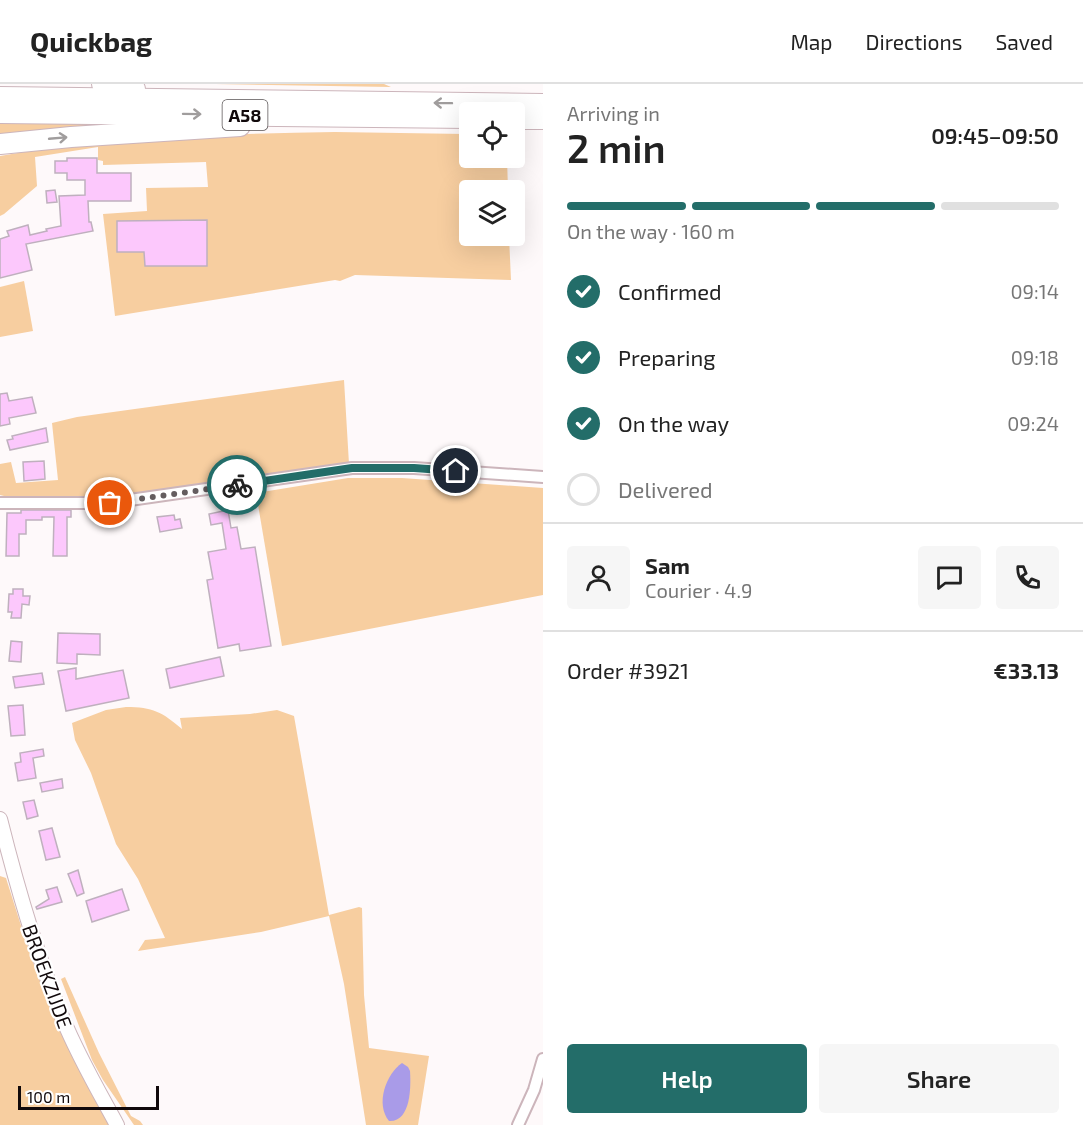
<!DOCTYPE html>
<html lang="en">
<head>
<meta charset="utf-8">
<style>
  :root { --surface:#fff; --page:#f6f6f6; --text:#222; --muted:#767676; --line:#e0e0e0; --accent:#236d69 }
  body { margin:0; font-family:"Exo 2",sans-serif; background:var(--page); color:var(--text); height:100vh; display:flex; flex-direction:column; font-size:22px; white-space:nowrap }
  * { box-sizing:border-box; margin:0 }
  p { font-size:20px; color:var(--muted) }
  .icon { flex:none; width:33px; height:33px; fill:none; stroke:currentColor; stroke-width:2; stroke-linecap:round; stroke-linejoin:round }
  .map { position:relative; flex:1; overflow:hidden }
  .drawer { display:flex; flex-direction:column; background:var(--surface); width:540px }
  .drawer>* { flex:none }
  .buttons { position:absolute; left:459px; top:18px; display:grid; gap:12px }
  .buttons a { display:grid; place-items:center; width:66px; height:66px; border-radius:6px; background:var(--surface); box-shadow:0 6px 24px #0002; font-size:30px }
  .scale { position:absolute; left:18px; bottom:15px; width:141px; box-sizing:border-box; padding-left:6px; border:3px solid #11090b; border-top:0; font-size:16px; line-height:21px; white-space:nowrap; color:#11090b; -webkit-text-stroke:4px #fff; paint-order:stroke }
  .pin { position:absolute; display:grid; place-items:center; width:51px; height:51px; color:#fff; margin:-26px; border:3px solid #fff; border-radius:50%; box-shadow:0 2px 6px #0007 }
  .courier { position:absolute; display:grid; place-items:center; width:60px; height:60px; margin:-30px; border:4px solid #236d69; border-radius:50%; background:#fff; color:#222; box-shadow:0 2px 8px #0007 }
  .overview em { font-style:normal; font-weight:600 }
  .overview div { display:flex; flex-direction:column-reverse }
  .overview { display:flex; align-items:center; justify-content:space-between; height:102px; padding:0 24px }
  h1 { font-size:39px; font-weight:600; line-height:45px }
  .bar { display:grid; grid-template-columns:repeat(4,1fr); gap:9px 6px; align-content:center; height:72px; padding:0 24px }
  .bar i { height:8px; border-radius:4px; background:var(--line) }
  .bar .current { background:var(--accent) }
  .bar p { grid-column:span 4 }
  .line { display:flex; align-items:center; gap:15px; padding:0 24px; border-top:2px solid var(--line) }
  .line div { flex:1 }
  .round { display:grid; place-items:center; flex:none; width:63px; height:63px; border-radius:6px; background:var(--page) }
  ol { padding:0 24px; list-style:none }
  li { display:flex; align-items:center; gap:18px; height:66px }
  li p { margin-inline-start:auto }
  li .icon { padding:6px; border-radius:50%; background:var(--accent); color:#fff; stroke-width:4 }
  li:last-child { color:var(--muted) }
  li i { width:33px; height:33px; border:3px solid var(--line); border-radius:50% }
  .button { display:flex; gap:12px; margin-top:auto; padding:12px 24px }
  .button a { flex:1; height:69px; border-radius:6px; background:var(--accent); color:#fff; font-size:24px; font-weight:600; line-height:69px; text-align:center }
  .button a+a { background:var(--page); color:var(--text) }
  header { display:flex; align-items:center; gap:36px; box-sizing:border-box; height:84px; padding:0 30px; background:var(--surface); border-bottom:2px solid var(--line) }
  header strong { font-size:28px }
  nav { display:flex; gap:33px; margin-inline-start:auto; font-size:21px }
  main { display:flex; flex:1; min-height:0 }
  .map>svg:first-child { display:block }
  .green { fill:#f7cea0 }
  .water { fill:#a99be8 }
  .building { fill:#fcc8fc; stroke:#bfb0be; stroke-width:1.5 }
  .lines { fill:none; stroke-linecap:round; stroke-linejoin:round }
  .minor-casing { stroke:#ccb5bb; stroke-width:14 }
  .tertiary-casing { stroke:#ccb5bb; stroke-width:16 }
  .motorway-casing { stroke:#ccb5bb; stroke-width:22 }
  .minor { stroke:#fff; stroke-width:10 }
  .tertiary { stroke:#fff; stroke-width:14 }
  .motorway { stroke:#fff; stroke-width:20 }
  .oneway { stroke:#a09d9d }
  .done { stroke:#645d5f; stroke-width:6; stroke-dasharray:0 10.8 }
  .route { stroke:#236d69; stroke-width:8 }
  .labels { text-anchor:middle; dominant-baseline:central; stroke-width:4.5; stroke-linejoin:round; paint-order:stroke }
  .shield { fill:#fff; stroke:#585354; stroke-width:1.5 }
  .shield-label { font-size:18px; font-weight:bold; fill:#11090b }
  .street-label { font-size:20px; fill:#11090b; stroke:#fff }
</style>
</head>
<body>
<header>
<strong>Quickbag</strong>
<nav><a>Map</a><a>Directions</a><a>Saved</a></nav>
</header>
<main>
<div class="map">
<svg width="543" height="1041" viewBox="0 0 543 1041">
  <rect width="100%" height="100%" fill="#fef9fa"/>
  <!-- green -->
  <g class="green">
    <polygon points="215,0 384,0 391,3"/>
    <polygon points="0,39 150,41 0,57"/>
    <path d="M 335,48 L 465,50 L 469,51 L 470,74 L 507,74 L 508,106 L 470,106 L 470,152 L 509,152 L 511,196 L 355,191 L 340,197 L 335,196 L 115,232 L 103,130 L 147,127 L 146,104 L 208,103 L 206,78 L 103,81 L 103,77 L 98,76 L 98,63 L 35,73 L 37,102 L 4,130 L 0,132 L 0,72 C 109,52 225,50 335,48 Z"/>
    <polygon points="24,197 33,247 0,253 0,203"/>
    <polygon points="344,296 349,380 98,416 16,415 0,411 0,380 11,378 16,399 58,396 52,339 77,333"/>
    <polygon points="348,394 402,394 543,404 543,511 282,562 256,409"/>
    <path d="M 126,623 C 153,623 162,628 182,645 L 180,634 L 250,630 L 277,626 L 294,632 L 329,831 L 359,823 L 362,824 L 364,911 L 369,964 L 429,972 L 418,1041 L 366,1041 L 344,900 L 329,832 L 261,848 L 138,867 L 145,856 L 165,854 L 138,795 L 116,760 L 91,689 L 75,656 L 72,639 L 106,626 Z"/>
    <path d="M 0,792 L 6,794 C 20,838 33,882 51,925 C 67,965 89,1003 109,1041 L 0,1041 Z"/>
    <polygon points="65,893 99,969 131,1032 140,1037 143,1041 134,1041 103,996 92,976 61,895"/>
  </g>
  <!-- water -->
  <path class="water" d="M 402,979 L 408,983 L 410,987 C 411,1003 411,1038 389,1037 C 375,1020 386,990 402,979 Z"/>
  <!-- building -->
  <g class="building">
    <polygon points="67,74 97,74 97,89 131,89 131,117 88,117 89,138 91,138 93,147 26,160 32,186 0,194 0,155 9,152 7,147 28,141 30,151 47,147 46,145 61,142 59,112 85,111 85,96 67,96 67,89 55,89 55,77 67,77"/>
    <polygon points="55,106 57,118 47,119 46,107"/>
    <polygon points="207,136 207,182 145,182 144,168 117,168 117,137"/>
    <polygon points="7,309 9,317 32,313 36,329 9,334 10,340 0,342 0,310"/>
    <polygon points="46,344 48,358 10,366 7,356 13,355 12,352"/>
    <polygon points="44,377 45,395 24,397 23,378"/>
    <polygon points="21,426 71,426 71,433 67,433 67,472 53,472 54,433 42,433 42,436 26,436 26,450 19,450 19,472 6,472 7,429 21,429"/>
    <polygon points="228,426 231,444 237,443 241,465 255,463 271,562 240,567 239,560 218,564 207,496 213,495 208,468 226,465 222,439 211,441 209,430"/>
    <polygon points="174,431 175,436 180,435 182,444 160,448 157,433"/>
    <polygon points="13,505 23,505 23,512 30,512 29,521 22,520 21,534 11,534 12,528 8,528 9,510 13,510"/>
    <polygon points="58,549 100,550 100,571 77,570 77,580 57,579"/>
    <polygon points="11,557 22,558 21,578 9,577"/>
    <polygon points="220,573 224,592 170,604 166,585"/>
    <polygon points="76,584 76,595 123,586 129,614 66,627 58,587"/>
    <polygon points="42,589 44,600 15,604 13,593"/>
    <polygon points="23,621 25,651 11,652 8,622"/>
    <polygon points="43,665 44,672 33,674 36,694 18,697 15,679 21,678 20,669"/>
    <polygon points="62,695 63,704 42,708 40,699"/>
    <polygon points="34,716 38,732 27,735 23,718"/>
    <polygon points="52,744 60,773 46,776 39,747"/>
    <polygon points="78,786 84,809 77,812 68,790"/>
    <polygon points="57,803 62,818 37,825 36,823 49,815 46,806"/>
    <polygon points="122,805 129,826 92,838 86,817"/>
  </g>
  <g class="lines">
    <defs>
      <g id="minor">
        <polyline points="0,419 109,419 352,384 414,384 543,393"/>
        <polyline points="518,1041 534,1006 543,975"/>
      </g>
      <path id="tertiary" d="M 0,735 C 17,803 36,870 63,935 C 78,972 98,1006 117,1041"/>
      <g id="motorway">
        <polyline points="102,0 135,5"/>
        <polyline points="0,13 543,20"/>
        <polyline points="0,29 470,34"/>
        <polyline points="514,35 543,35"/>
        <polyline points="0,60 71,53 240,42"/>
      </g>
    </defs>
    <!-- minor casing -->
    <use href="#minor" class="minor-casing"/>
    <!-- tertiary casing -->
    <use href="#tertiary" class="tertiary-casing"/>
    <!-- motorway casing -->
    <use href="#motorway" class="motorway-casing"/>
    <!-- minor -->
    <use href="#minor" class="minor"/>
    <!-- tertiary -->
    <use href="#tertiary" class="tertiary"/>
    <!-- motorway -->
    <use href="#motorway" class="motorway"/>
  </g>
  <!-- one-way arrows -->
  <defs><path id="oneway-shaft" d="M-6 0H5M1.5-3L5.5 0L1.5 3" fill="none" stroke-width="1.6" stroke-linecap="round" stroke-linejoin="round" transform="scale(1.5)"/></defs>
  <g class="oneway">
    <use href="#oneway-shaft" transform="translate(443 19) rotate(-179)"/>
    <use href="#oneway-shaft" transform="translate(192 30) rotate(1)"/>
    <use href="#oneway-shaft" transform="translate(58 54) rotate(-5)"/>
  </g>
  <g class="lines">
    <!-- done -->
    <polyline class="done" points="110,419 237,401"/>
    <!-- route -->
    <polyline class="route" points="237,401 352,384 414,384 456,387"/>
  </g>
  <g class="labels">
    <!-- shield labels -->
    <rect class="shield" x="222.5" y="16" width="45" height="30" rx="4.5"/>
    <g class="shield-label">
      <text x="245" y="31">A58</text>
    </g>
    <!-- street labels -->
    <g class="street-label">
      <text transform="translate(48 892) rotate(70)">BROEKZIJDE</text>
    </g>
  </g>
</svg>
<div class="buttons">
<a><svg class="icon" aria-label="locate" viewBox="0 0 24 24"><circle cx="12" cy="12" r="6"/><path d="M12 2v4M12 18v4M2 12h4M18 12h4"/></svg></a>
<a><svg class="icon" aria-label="layers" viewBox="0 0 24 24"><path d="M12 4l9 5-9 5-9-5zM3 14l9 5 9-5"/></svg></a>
</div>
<div class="scale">100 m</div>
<div class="pin" style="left:110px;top:419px;background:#ea580c"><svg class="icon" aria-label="bag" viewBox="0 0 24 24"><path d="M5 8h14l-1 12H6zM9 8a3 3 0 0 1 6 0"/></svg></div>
<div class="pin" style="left:456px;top:387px;background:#1f2937"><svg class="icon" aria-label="home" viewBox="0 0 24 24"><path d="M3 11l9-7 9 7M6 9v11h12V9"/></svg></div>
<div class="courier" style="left:237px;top:401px"><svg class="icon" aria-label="bike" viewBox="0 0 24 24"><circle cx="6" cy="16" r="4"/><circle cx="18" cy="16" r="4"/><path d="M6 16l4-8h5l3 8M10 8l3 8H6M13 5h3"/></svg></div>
</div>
<section class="drawer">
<div class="overview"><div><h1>2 min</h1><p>Arriving in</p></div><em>09:45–09:50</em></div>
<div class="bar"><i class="current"></i><i class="current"></i><i class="current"></i><i></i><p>On the way · 160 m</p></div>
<ol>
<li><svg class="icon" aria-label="check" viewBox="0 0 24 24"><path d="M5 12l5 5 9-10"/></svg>Confirmed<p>09:14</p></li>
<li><svg class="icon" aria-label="check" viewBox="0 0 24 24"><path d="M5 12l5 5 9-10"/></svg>Preparing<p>09:18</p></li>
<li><svg class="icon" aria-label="check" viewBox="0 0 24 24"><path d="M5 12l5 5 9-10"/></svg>On the way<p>09:24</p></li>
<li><i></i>Delivered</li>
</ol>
<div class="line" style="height:108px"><a class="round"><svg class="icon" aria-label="person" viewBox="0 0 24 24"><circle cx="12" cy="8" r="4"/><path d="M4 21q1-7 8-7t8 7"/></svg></a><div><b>Sam</b><p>Courier · 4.9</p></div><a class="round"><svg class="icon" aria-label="chat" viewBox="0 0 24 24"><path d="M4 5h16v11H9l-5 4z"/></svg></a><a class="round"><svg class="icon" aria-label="phone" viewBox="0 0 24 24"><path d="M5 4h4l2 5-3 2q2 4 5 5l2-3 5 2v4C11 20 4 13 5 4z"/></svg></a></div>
<div class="line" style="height:78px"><div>Order #3921</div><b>€33.13</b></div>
<div class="button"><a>Help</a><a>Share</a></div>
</section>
</main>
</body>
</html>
